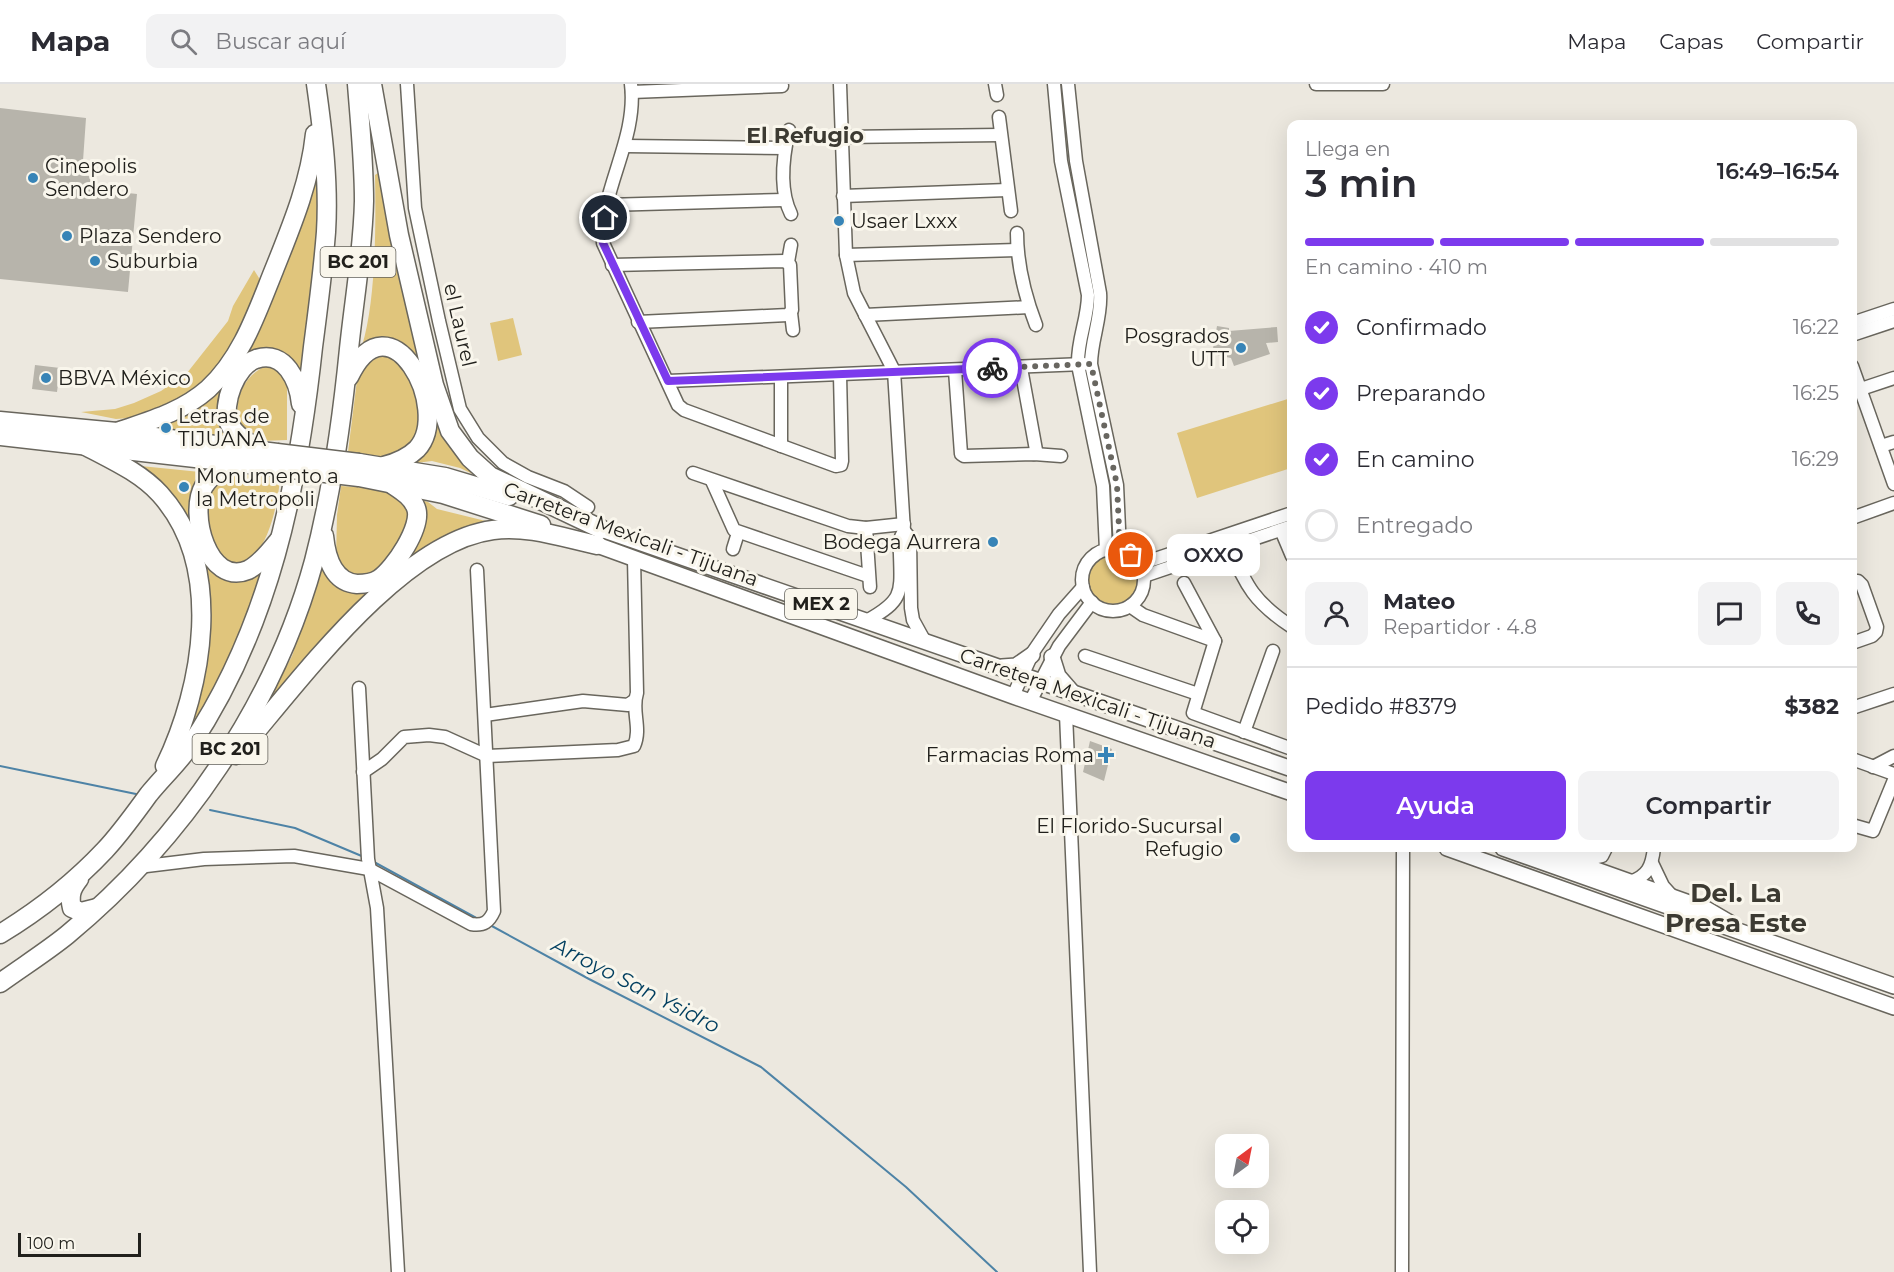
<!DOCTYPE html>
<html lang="es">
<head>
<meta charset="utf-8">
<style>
  :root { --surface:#fff; --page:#f2f2f3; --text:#2b2b33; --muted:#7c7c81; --line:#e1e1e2; --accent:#7c3aed }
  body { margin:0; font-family:Montserrat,sans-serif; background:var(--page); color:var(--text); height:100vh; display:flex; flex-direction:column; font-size:22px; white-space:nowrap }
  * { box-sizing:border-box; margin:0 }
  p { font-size:20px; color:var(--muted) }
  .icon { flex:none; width:33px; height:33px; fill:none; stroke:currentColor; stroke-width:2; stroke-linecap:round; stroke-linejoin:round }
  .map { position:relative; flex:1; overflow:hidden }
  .drawer { position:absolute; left:1287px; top:36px; width:570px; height:732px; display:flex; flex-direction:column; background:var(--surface); border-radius:12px; box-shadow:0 6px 24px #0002 }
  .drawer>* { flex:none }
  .needle { width:39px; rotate:32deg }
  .controls { position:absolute; left:1215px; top:1050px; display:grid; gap:12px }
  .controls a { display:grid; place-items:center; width:54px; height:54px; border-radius:12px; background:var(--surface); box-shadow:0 6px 24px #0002; font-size:30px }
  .scale { position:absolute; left:18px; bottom:15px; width:123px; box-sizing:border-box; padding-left:6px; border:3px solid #21201c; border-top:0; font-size:16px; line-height:21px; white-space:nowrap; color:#21201c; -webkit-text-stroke:4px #f9f6ec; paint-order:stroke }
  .pin { position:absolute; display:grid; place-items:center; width:51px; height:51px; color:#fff; margin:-26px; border:3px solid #fff; border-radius:50%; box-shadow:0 2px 6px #0007 }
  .courier { position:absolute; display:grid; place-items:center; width:60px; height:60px; margin:-30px; border:4px solid #7c3aed; border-radius:50%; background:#fff; color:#222; box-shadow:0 2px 8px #0007 }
  .bubble { position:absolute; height:42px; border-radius:12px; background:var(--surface); box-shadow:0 6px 24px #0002; font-size:20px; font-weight:600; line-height:42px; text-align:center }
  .head em { font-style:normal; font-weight:600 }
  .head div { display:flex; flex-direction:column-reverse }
  .head { display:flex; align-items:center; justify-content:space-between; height:102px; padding:0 18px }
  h1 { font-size:39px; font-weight:600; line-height:45px }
  .bar { display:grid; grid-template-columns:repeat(4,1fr); gap:9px 6px; align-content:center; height:72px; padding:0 18px }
  .bar i { height:8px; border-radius:4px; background:var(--line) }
  .bar .active { background:var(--accent) }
  .bar p { grid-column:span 4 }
  .line { display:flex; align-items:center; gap:15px; padding:0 18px; border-top:2px solid var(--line) }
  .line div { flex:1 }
  .round { display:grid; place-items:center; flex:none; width:63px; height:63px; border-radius:12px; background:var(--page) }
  ol { padding:0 18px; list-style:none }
  li { display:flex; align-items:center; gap:18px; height:66px }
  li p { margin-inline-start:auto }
  li .icon { padding:6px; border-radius:50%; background:var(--accent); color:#fff; stroke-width:4 }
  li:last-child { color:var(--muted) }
  li i { width:33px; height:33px; border:3px solid var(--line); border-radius:50% }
  .primary-button { display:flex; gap:12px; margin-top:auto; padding:12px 18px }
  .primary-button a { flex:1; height:69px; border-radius:12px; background:var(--accent); color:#fff; font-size:24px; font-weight:600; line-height:69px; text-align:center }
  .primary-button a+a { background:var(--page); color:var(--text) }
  header { display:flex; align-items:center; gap:36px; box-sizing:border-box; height:84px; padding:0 30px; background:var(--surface); border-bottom:2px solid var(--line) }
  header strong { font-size:28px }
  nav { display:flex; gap:33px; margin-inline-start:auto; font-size:21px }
  .search { width:420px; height:54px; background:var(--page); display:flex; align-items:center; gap:15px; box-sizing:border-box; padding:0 21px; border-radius:12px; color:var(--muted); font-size:22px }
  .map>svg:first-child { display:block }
  .green { fill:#e0c57c }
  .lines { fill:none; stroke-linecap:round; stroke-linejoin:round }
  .stream { stroke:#4e83a6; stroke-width:2 }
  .building { fill:#b7b4ab }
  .minor-casing { stroke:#69665d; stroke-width:15 }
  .major-casing { stroke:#69665d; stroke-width:18 }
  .highway-casing { stroke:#69665d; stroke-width:21 }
  .minor { stroke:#fff; stroke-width:12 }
  .major { stroke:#fff; stroke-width:15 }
  .highway { stroke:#fff; stroke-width:18 }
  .highway-bridge-casing { stroke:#69665d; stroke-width:21; stroke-linecap:butt }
  .highway-bridge { stroke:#fff; stroke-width:18 }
  .done { stroke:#686660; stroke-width:6; stroke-dasharray:0 10.8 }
  .route { stroke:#7c3aed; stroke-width:8 }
  .poi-dot { fill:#3784b7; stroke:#f9f6ec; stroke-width:2 }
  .labels { text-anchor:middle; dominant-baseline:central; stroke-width:6; stroke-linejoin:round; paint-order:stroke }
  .shield { fill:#f9f6ec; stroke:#62605a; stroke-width:1.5 }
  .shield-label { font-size:18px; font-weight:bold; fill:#21201c }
  .poi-label { font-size:20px; fill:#21201c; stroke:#f9f6ec; text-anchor:start }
  .street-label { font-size:20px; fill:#21201c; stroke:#f9f6ec }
  .water-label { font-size:21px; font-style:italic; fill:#003e5f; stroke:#f9f6ec }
  .quarter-label { font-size:22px; font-weight:bold; fill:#3c3a32; stroke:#f9f6ec }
  .district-label { font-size:26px; font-weight:bold; fill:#3c3a32; stroke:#f9f6ec }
</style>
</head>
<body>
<header>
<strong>Mapa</strong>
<div class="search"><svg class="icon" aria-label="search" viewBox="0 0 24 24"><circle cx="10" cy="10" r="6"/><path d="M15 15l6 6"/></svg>Buscar aquí</div>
<nav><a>Mapa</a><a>Capas</a><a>Compartir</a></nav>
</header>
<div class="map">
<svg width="1894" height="1188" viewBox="0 0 1894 1188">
  <rect width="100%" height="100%" fill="#ece8df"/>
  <!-- green -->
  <g class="green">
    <path d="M 321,75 L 316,182 L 302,294 L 280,274 L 235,294 L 235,358 L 149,345 C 230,323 256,255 285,184 C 299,148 314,113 321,75 Z"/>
    <path d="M 378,89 L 435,321 L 483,395 L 460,384 L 432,377 L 416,379 C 446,352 429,318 420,285 L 362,262 C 376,216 376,141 375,91 Z"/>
    <polygon points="254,186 259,194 259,201 230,270 194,309 143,333 116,335 81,328 115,325 134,319 161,307 187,289 228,237 233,222"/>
    <polygon points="513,234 522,271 498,277 490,239"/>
    <path d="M 382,272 L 394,273 C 421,307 423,321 414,362 L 387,373 L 348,368 L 357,296 L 364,280 Z"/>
    <path d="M 266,282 L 281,287 L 287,297 L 287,356 L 261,357 L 239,342 C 233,318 242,292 266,282 Z"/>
    <polygon points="1291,314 1291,384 1197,414 1177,349"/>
    <polygon points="131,381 210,389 194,415 230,496 249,495 267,483 223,591 189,647 198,621 203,591 197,472"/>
    <path d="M 240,388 L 280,395 C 278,418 267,478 238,479 C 231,479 225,476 220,474 C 213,456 196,417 214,401 C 220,395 231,391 240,388 Z"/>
    <polygon points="341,402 386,405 409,425 403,457 370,495 350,492 336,475 337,431"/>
    <polygon points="418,415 428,418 437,425 506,442 429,467 256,640 292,572 323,479 356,508 380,504 409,474 419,457 424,439"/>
    <circle cx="1113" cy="495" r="25"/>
  </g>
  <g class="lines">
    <!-- stream -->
    <g class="stream">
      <polyline points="0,682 136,710"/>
      <polyline points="210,726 295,744 364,773"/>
      <polyline points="374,778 480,836"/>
      <polyline points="490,841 589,895 761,983 906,1103 997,1188"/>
    </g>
  </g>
  <!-- building -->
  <g class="building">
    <polygon points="0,24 86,34 82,91 94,93 92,105 137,110 128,208 0,195"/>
    <polygon points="1217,242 1229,244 1229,247 1277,243 1278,258 1266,259 1270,270 1234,282 1231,274 1212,270"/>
    <polygon points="35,281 60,284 57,308 32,305"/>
    <polygon points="1090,657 1112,665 1104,697 1083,688"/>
  </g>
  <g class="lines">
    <defs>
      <g id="minor">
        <polyline points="407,0 415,124 439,237 460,325 478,354 503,379 528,393 564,407 588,423"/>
        <path d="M 631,0 C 638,56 599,107 603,159 L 678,321 L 684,326 L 836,382 L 841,381 L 842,377 L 840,291"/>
        <polyline points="840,0 846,171 854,209 894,287 904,447"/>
        <polyline points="995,0 997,11"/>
        <path d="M 1054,0 L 1061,77 L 1088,211 C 1088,235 1077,256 1078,281 L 1103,402 L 1106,466"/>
        <path d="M 1068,0 L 1076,77 L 1100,209 C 1102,233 1091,256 1091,280 L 1117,401 L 1120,466"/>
        <polyline points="1316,0 1383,0"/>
        <polyline points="632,8 782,2"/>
        <polyline points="999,33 1011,127"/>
        <path d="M 789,46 C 783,72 779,106 791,130"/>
        <polyline points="842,53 1000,51"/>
        <polyline points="626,62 785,64"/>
        <polyline points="843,112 1007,106"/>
        <polyline points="607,121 784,116"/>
        <path d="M 1017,149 C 1017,179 1025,212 1036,241"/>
        <polyline points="846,171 1017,166"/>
        <polyline points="788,178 791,161"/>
        <polyline points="612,181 785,177 790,181 792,226 788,231 638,238"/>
        <polyline points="791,229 793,246"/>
        <polyline points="865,231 1029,223"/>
        <polyline points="1852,239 1894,225"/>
        <polyline points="1852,251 1894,237"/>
        <polyline points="1852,282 1894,400"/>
        <polyline points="1021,284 1036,366 1034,370"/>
        <polyline points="955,286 961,370 964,372 1034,370 1061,372"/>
        <polyline points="668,297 1084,280"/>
        <polyline points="1861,305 1894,294"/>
        <polyline points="781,362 781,293"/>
        <polyline points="1881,362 1894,358"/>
        <polyline points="693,389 848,442 866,444 904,440"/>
        <polyline points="712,397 734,446 868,492"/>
        <polyline points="1852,434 1894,419"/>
        <polyline points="866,444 870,503"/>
        <polyline points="1281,446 1292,472"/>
        <polyline points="904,447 910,454 911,524 913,536 924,556"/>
        <path d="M 1229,463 C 1247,503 1254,518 1292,543"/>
        <polyline points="733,465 738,449"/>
        <circle cx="1113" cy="496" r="31"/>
        <polyline points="1140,480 1292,429"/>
        <polyline points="1144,492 1292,442"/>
        <polyline points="1852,497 1858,497 1862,501 1877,543 1876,548 1872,552 1852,559"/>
        <polyline points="1184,499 1215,557 1193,629 1292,665"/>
        <polyline points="1130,522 1143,531 1215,557"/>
        <path d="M 868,536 C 904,516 901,508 900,470 C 899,460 899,455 904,447"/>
        <polyline points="1085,572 1198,610"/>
        <polyline points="359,604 368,775 377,824 398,1188"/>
        <polyline points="1013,612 1033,568 1059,530 1083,503"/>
        <polyline points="1030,618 1059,562 1092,518"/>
        <polyline points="1852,624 1894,610"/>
        <polyline points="1066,630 1090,1188"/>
        <polyline points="485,631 583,617 628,621 635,616"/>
        <polyline points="1244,648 1273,567"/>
        <polyline points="1852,675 1894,690"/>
        <polyline points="1873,683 1894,672"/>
        <path d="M 363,688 L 382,675 L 404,653 L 429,651 L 445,653 L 487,672 L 618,666 L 634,662 C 642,644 631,627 637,609 L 634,475"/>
        <polyline points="1852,741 1873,747 1894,696"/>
        <polyline points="1568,764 1597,773 1602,772 1606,764"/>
        <polyline points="1652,779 1663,802 1672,812"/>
        <path d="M 138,783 L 204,775 L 294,772 L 369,785 L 471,840 C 484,842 489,838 494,827 L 477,486"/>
        <path d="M 1630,798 C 1648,792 1652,782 1654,764"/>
        <polyline points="1402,1188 1403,764"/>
      </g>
      <g id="major">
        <polyline points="601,445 1292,685"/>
        <polyline points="597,461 1013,612 1292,709"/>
        <polyline points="1052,573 1058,592 1071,607"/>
        <polyline points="1002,583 1016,582 1032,571"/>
        <polyline points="1447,764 1894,923"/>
        <polyline points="1503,764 1894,902"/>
        <polyline points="1540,766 1706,825 1730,839"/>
      </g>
      <g id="highway">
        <polyline points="372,0 399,151 434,301 450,347 470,374 490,392 601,445"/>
        <path d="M 349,293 C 390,207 453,326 417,365 C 408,374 395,379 384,382"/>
        <polyline points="0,337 117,348 277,369"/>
        <path d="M 117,348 C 149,337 182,328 208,305 C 242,274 257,228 274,186 C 292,141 310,98 315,50"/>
        <polyline points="0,352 275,383"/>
        <path d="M 84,361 C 110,375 140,388 160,410 C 225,482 203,603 165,682"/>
        <path d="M 261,366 C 249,359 235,352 229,339 C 221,321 236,281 256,275 C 285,265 299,298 301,320"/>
        <polyline points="359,379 445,393 509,412"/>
        <path d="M 238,380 C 224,384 212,389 204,402 C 188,429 208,503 248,486 C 260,480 270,467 278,457"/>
        <polyline points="359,393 443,410 541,441"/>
        <path d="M 324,452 C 326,472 332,498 357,500 C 365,500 373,499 379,495 C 394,485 423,442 416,424 C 412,413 402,407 393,401"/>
        <path d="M 236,671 C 296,602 399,458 493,446 C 527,441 564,454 597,461"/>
        <path d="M 79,795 C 71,805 69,812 72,824 L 81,828 L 97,824"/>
        <path d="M 0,850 C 38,827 74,799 105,766 C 121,749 135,729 149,710 C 162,694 178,679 190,662 C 270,543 298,403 313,263 C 318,225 323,187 326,148 C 329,99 323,49 316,0"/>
        <path d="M 0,899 C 22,883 46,868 67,851 C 181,757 275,621 314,477 C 332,408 342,336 349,265 C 354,216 363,166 364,117 C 364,78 360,39 357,0"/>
      </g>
    </defs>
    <!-- minor casing -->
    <use href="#minor" class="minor-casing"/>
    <!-- major casing -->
    <use href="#major" class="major-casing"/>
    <!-- highway casing -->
    <use href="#highway" class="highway-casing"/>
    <!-- minor -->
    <use href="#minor" class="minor"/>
    <!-- major -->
    <use href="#major" class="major"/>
    <!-- highway -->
    <use href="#highway" class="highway"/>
    <defs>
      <g id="highway-bridge">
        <polyline points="277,369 359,379"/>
        <polyline points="275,383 359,393"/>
      </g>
    </defs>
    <!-- highway-bridge casing -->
    <use href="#highway-bridge" class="highway-bridge-casing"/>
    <!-- highway-bridge -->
    <use href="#highway-bridge" class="highway-bridge"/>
  </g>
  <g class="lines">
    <!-- done -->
    <polyline class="done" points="992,284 1091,280 1117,401 1120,466 1131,471"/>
    <!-- route -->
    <polyline class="route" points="605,134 602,147 603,159 668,297 992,284"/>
  </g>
  <!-- markers -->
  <g class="poi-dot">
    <circle cx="33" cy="94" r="6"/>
    <circle cx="839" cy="137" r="6"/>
    <circle cx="67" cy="152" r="6"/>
    <circle cx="95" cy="177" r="6"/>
    <circle cx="1241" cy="264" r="6"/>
    <circle cx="46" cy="294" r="6"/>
    <circle cx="166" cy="344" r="6"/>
    <circle cx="184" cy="403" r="6"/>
    <circle cx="993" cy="458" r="6"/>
    <path d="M1103 662h6v6h6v6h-6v6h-6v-6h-6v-6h6z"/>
    <circle cx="1235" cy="754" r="6"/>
  </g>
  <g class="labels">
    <!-- shield labels -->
    <g class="shield">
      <rect x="320.5" y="163" width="75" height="30" rx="4.5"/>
      <rect x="785" y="505" width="72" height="30" rx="4.5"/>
      <rect x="192.5" y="650" width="75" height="30" rx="4.5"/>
    </g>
    <g class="shield-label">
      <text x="358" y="178">BC 201</text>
      <text x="821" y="520">MEX 2</text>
      <text x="230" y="665">BC 201</text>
    </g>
    <!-- poi labels -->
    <g class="poi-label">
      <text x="45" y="82">Cinepolis<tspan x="45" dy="23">Sendero</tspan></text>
      <text x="851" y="137">Usaer Lxxx</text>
      <text x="79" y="152">Plaza Sendero</text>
      <text x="107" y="177">Suburbia</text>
      <text x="1229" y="252" text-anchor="end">Posgrados<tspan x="1229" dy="23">UTT</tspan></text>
      <text x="58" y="294">BBVA México</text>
      <text x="178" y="332">Letras de<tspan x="178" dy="23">TIJUANA</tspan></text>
      <text x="196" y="392">Monumento a<tspan x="196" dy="23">la Metropoli</tspan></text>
      <text x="981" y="458" text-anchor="end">Bodega Aurrera</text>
      <text x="1094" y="671" text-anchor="end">Farmacias Roma</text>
      <text x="1223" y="742" text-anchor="end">El Florido-Sucursal<tspan x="1223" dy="23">Refugio</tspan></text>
    </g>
    <!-- street labels -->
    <g class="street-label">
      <text transform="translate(460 241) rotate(77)">el Laurel</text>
      <text transform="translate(631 450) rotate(20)">Carretera Mexicali - Tijuana</text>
      <text transform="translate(1088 614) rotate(19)">Carretera Mexicali - Tijuana</text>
    </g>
    <!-- water labels -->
    <g class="water-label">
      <text transform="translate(636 901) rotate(27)">Arroyo San Ysidro</text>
    </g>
    <!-- quarter labels -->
    <g class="quarter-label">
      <text x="805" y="51">El Refugio</text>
    </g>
    <!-- district labels -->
    <g class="district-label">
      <text x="1736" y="809">Del. La<tspan x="1736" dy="30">Presa Este</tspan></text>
    </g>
  </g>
</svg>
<div class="controls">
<a><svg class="needle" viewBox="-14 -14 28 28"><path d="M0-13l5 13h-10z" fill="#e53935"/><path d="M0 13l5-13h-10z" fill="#7c7c81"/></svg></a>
<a><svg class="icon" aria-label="locate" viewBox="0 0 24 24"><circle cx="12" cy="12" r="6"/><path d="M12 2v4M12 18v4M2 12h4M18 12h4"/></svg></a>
</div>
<div class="scale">100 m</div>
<div class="pin" style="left:1131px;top:471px;background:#ea580c"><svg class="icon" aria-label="bag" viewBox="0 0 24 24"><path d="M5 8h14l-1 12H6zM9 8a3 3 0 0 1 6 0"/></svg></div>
<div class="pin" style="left:605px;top:134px;background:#1f2937"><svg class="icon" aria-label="home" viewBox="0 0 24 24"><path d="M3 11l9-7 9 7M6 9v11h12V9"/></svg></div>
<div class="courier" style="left:992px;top:284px"><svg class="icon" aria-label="bike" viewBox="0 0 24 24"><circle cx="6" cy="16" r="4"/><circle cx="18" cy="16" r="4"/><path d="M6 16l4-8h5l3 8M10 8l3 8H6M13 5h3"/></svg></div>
<div class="bubble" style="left:1167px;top:450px;width:93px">OXXO</div>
<section class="drawer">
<div class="head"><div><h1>3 min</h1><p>Llega en</p></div><em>16:49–16:54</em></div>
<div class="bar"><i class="active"></i><i class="active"></i><i class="active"></i><i></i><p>En camino · 410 m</p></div>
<ol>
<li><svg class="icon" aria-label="check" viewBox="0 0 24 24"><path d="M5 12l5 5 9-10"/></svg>Confirmado<p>16:22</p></li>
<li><svg class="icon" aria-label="check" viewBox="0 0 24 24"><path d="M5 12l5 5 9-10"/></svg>Preparando<p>16:25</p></li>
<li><svg class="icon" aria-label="check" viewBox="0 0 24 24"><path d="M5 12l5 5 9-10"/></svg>En camino<p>16:29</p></li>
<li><i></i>Entregado</li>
</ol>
<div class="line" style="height:108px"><a class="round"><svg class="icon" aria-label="person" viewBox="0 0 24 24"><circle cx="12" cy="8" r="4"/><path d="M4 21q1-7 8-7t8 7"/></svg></a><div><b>Mateo</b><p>Repartidor · 4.8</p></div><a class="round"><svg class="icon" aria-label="chat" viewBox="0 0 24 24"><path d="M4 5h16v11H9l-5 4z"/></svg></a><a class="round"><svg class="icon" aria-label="phone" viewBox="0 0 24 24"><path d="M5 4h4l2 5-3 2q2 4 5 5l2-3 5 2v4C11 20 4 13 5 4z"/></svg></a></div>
<div class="line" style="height:78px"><div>Pedido #8379</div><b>$382</b></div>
<div class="primary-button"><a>Ayuda</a><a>Compartir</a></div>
</section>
</div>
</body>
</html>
